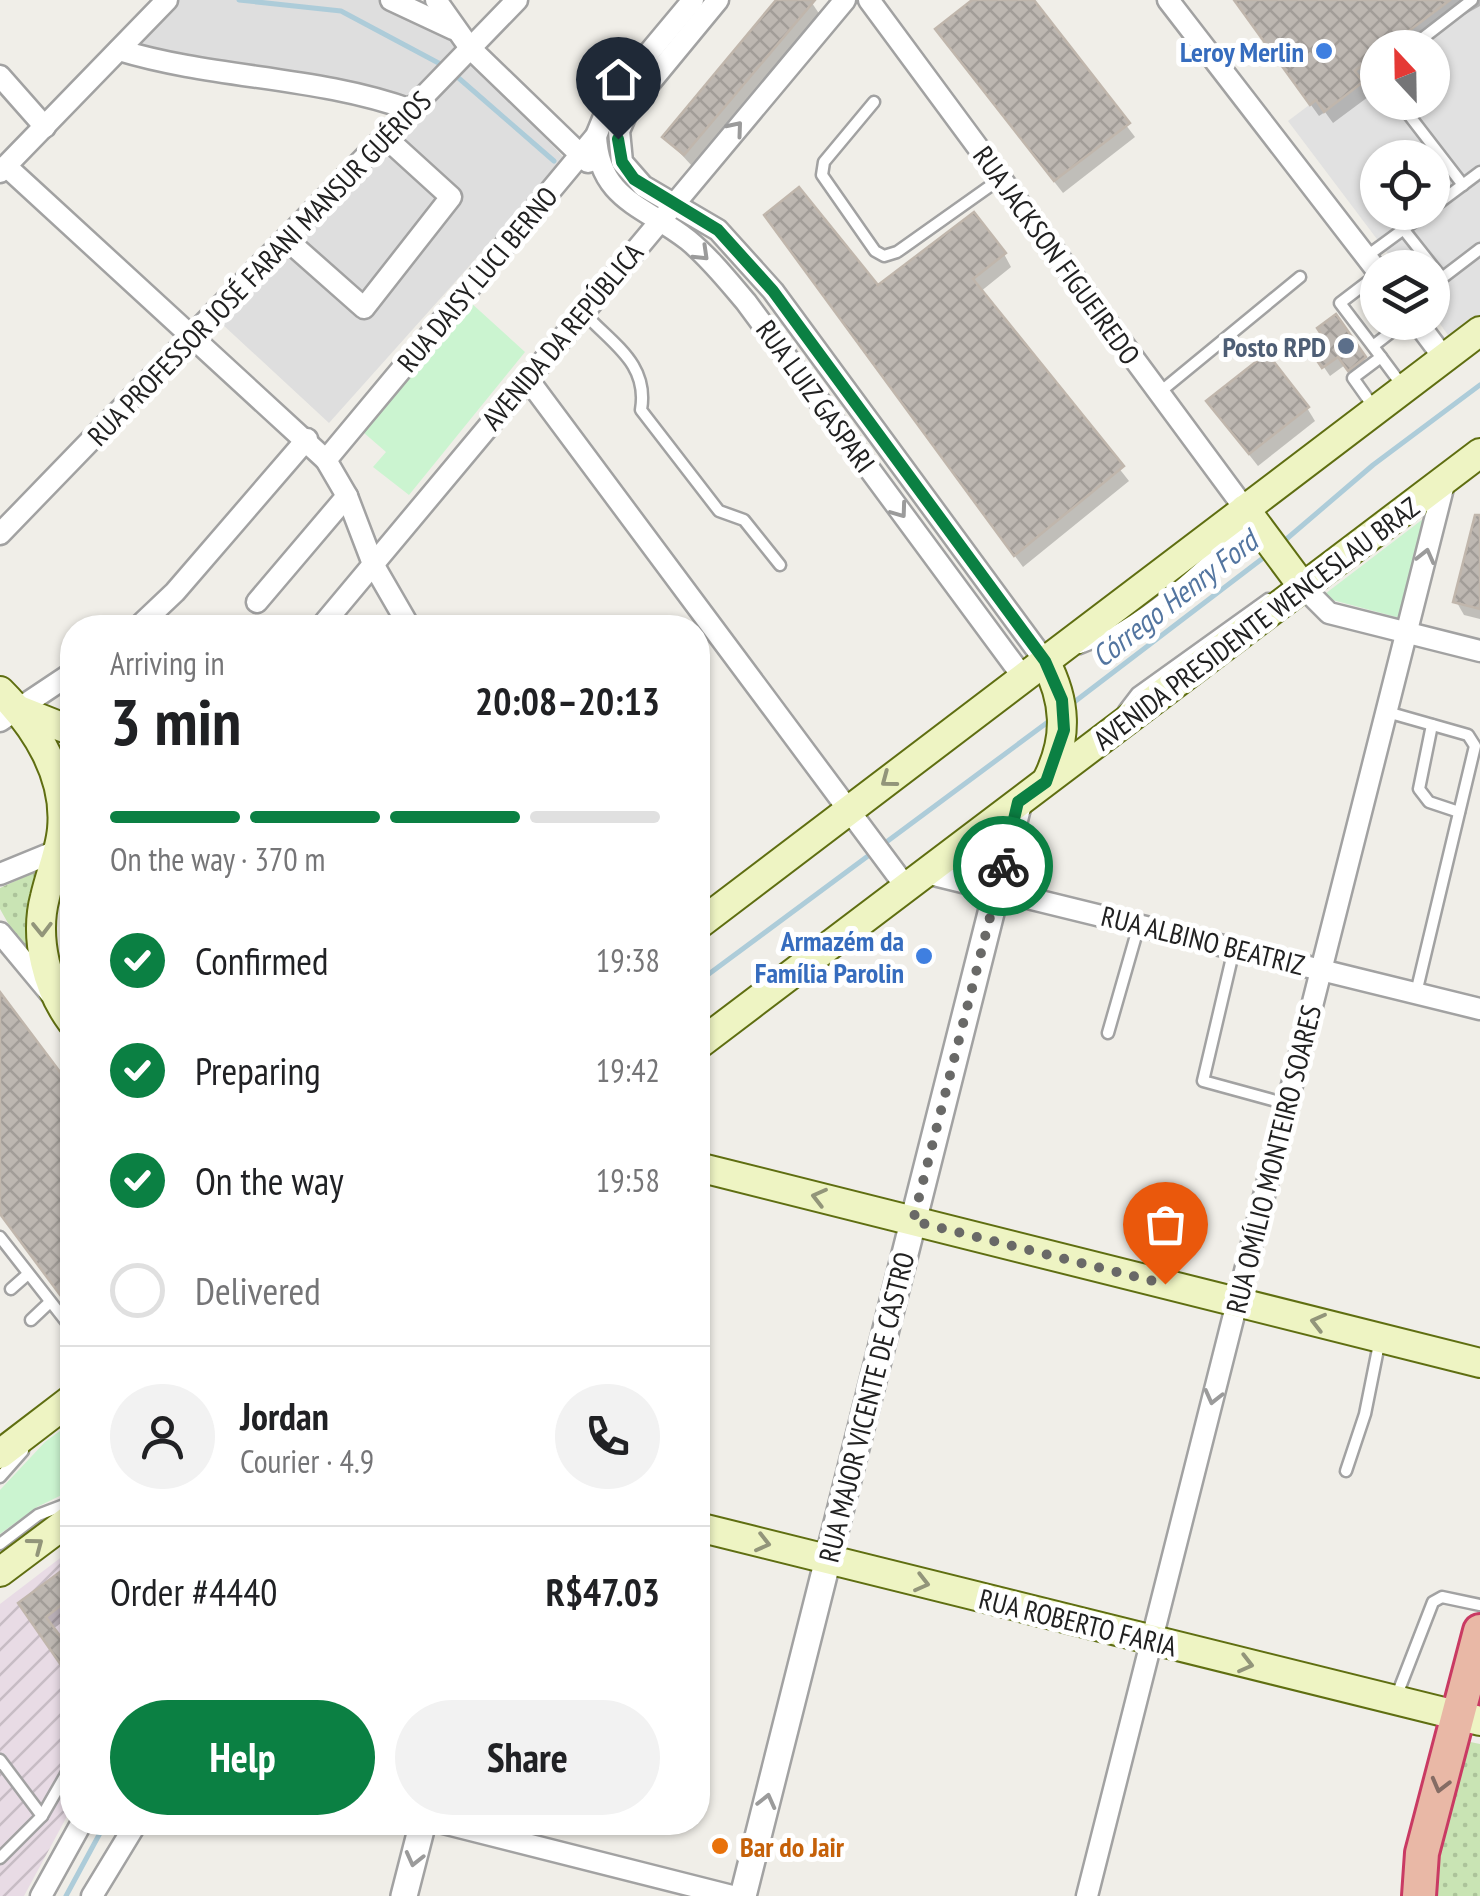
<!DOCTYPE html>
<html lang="en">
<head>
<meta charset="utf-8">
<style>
  :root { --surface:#fff; --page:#f2f2f2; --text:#202124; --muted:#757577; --line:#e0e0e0; --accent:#0b8043 }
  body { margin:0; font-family:"PT Sans Narrow",sans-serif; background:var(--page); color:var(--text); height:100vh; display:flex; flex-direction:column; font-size:38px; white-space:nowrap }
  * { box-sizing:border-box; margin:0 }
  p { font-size:32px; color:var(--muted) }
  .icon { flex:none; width:55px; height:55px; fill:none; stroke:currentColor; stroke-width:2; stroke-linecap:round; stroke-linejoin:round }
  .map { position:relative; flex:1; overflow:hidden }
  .side { position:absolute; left:60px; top:615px; width:650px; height:1220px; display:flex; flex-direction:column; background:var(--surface); border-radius:40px; box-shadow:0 2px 8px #0004 }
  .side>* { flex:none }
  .needle { width:65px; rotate:338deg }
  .tools { position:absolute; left:1360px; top:30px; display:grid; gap:20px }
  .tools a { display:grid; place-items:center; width:90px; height:90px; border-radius:50%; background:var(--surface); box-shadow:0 2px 8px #0004; font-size:50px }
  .pin { position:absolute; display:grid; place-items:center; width:85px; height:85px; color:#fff; margin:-102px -42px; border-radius:50% 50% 50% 0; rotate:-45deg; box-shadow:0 0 10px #0007 }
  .pin .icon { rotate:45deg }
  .courier { position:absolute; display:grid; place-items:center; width:100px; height:100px; margin:-50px; border:8px solid #0b8043; border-radius:50%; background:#fff; color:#222; box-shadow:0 2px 12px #0007 }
  .head em { font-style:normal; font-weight:800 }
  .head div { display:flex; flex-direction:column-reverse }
  .head { display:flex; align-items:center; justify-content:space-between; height:170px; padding:0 50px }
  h1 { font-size:65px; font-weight:800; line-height:75px }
  .bar { display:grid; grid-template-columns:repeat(4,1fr); gap:15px 10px; align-content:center; height:120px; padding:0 50px }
  .bar i { height:12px; border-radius:8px; background:var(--line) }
  .bar .selected { background:var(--accent) }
  .bar p { grid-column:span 4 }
  .line { display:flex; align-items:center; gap:25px; padding:0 50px; border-top:2px solid var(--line) }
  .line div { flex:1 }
  .round { display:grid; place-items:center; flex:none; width:105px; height:105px; border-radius:52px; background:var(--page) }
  ol { padding:0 50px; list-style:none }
  li { display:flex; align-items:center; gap:30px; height:110px }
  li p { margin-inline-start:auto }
  li .icon { padding:10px; border-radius:50%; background:var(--accent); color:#fff; stroke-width:4 }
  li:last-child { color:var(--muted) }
  li i { width:55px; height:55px; border:5px solid var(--line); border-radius:50% }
  .button { display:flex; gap:20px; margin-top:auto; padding:20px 50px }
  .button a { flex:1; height:115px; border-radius:60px; background:var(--accent); color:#fff; font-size:40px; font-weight:800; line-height:115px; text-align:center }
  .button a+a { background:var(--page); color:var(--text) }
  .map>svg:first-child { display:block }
  .residential { fill:#dedede }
  .industrial { fill:url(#industrial-furrows) }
  .grass { fill:url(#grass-dots) }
  .park { fill:#cbf4d0 }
  .parking { fill:#e1e1e1; fill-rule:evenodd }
  .shadow { fill:#0003 }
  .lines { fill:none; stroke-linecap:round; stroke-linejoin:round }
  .stream { stroke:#adccd9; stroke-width:5 }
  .building { fill:url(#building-cross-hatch); stroke:#c0b6ac; stroke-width:2.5 }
  .service-casing { stroke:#a2a2a2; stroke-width:15 }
  .minor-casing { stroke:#a2a2a2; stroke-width:25 }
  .tertiary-casing { stroke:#a2a2a2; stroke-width:30 }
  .secondary-casing { stroke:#5f6e11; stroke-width:32 }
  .trunk-casing { stroke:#c93a63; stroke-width:38 }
  .service { stroke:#fff; stroke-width:10 }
  .minor { stroke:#fff; stroke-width:20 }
  .tertiary { stroke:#fff; stroke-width:25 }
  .secondary { stroke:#eef4c3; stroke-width:28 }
  .trunk { stroke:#e9b8a6; stroke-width:32 }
  .oneway { stroke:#9b9b9b }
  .oneway2 { stroke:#92957a }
  .oneway3 { stroke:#856c64 }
  .done { stroke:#696967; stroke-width:10; stroke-dasharray:0 18 }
  .route { stroke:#0b8043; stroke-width:12 }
  .shop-dot { fill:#3f7fe0; stroke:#fff; stroke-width:4 }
  .service-dot { fill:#5c6f8a; stroke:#fff; stroke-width:4 }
  .food-dot { fill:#e8710a; stroke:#fff; stroke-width:4 }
  .labels { text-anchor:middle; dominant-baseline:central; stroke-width:10; stroke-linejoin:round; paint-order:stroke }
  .shop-label { font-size:28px; font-weight:bold; fill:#366cbe; stroke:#fff; text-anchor:end }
  .street-label { font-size:28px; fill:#212121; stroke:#fff }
  .service-label { font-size:28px; font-weight:bold; fill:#4e5e75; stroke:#fff; text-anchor:end }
  .food-label { font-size:28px; font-weight:bold; fill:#c56008; stroke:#fff; text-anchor:start }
  .water-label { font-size:30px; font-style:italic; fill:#5375a0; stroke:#fff }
</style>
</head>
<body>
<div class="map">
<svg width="1480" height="1896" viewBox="0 0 1480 1896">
  <defs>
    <pattern id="industrial-furrows" width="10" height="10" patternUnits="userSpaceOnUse" patternTransform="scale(2.5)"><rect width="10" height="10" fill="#e8dbe5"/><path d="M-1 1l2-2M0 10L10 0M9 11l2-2" fill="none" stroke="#c7bcc4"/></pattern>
    <pattern id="grass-dots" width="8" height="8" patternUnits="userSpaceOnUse" patternTransform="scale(2.5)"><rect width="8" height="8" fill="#c9e4b4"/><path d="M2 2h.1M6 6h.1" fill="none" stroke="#acc39a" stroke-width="1.8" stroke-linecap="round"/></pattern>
    <pattern id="building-cross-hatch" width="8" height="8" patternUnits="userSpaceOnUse" patternTransform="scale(2.5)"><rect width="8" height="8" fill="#bdb7b1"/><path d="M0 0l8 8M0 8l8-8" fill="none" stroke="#a29d98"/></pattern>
  </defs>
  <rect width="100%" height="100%" fill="#f0eee8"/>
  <!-- residential -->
  <polygon class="residential" points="171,0 418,0 565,159 329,423 222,324 431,103 131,46"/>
  <!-- industrial -->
  <polygon class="industrial" points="72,1549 72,1807 24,1896 0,1896 0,1604"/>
  <!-- grass -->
  <g class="grass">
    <polygon points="41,869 28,914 30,962 0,909 0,888"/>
    <polygon points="1461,1740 1480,1744 1480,1896 1435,1896 1438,1844"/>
  </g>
  <!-- park -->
  <g class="park">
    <polygon points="470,302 525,352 409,495 373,467 386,452 363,432"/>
    <polygon points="1423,519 1400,618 1321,597"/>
    <polygon points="72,1422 72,1490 37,1507 0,1534 0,1490 45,1442"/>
  </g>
  <!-- parking -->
  <path class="parking" d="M 1450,0 L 1480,0 L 1480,315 L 1450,338 L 1433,314 L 1432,268 L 1398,267 L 1288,121 L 1377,54 L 1378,102 L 1432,102 L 1432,48 L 1386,47 ZM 1378,158 L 1432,158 L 1432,212 L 1378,212 Z"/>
  <!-- shadow -->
  <g class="shadow">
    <polygon points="780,0 810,0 820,15 693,167 665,137"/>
    <polygon points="976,0 1031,0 1135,137 1063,193 946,43"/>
    <polygon points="1235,0 1480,0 1480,6 1457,19 1454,15 1411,48 1378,48 1378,73 1361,85 1368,97 1333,123 1325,112 1319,116"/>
    <polygon points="774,228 877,288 1004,254 1011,267 980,292 1129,481 1023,567"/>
    <polygon points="1336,318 1370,368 1355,379 1345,365 1330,376 1319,360"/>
    <polygon points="1307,408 1315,421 1258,466 1217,414"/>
    <polygon points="1480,517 1480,619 1464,615 1456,601"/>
    <polygon points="0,996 72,1092 72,1310 0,1213"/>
    <polygon points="72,1566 72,1615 53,1629 72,1656 72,1678 21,1604"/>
  </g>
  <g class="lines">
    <!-- stream -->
    <g class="stream">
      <polyline points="239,0 341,11 446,67"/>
      <polyline points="454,74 554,161"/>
      <polyline points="1283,542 1373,465 1480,385"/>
      <polyline points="1069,706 1267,555"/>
      <polyline points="881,846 1052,719"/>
      <polyline points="698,982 872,853"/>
      <polyline points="66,1896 106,1822"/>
    </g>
  </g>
  <!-- building -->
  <g class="building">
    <polygon points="776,0 815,0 684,155 662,137"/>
    <polygon points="972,0 1034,0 1130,123 1054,181 935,29"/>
    <polygon points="1234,0 1450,0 1386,48 1378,48 1378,54 1355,71 1363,82 1324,112 1316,100 1310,105"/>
    <polygon points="799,187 878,285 974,212 1006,253 973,279 1124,466 1014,556 764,215"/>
    <polygon points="1336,314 1366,357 1348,371 1338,357 1322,368 1310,350 1325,340 1317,328"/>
    <polygon points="1267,353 1309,407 1249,454 1206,401"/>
    <polygon points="1475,515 1480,515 1480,609 1453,602"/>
    <polygon points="0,992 72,1088 72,1311 0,1214"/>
    <polygon points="72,1563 72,1597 46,1617 72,1652 72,1681 18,1603"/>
  </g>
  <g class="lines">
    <defs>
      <g id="service">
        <polyline points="1410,48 1472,0"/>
        <polyline points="1378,73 1378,74"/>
        <polyline points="874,102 824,162 822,175 875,251 884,256 897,252 1000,179"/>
        <polyline points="1399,102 1463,185"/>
        <polyline points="1432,208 1480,172"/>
        <polyline points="1404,230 1442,278 1480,249"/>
        <polyline points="1367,256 1427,212"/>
        <path d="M 583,312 C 612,344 649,363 641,410 L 719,511 L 744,520 L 780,565"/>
        <polyline points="1373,346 1404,322"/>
        <polyline points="1381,357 1404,388"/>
        <polyline points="1160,392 1300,277"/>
        <polyline points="1375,409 1353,378 1381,357 1340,303 1378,274"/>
        <path d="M 1080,648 C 1141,625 1199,570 1245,525"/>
        <polyline points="1124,710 1137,693 1268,599"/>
        <polyline points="1387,712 1468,735 1475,746 1416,993"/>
        <polyline points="1432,725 1419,789 1429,802 1459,812"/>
        <polyline points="1234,949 1203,1081 1287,1104"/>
        <polyline points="1108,1033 1139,925"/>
        <polyline points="0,1237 72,1329"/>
        <polyline points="11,1289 28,1274"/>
        <polyline points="31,1320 50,1302"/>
        <polyline points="1346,1471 1365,1414 1380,1339"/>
        <polyline points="0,1477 23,1451"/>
        <polyline points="0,1544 38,1515 72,1502"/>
        <polyline points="72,1618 72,1627"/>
        <polyline points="1395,1700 1433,1602 1442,1597 1480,1605"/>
        <polyline points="0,1760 42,1816"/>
        <polyline points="0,1858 42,1816 72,1764"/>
      </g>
      <g id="minor">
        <polyline points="391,0 453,29"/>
        <polyline points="436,0 470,48 588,162"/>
        <polyline points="718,0 629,108 619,131 622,162 643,186 718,230 773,291 1045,661"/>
        <polyline points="869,0 1245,509"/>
        <polyline points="1168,0 1378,272"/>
        <path d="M 119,50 C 214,79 318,76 411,110"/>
        <polyline points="0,76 45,127"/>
        <path d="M 596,136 C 599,200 645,206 688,240 C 710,258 728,281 746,302 L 1023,677"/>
        <polyline points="6,166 326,460 347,496 373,564 410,628"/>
        <polyline points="0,172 167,0"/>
        <polyline points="286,239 364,308 451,197 385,137"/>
        <polyline points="1417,322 1444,358"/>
        <polyline points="527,378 906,887"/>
        <polyline points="326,460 596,136 612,97 693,0"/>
        <polyline points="0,534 517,0"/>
        <polyline points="1303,587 1329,613 1480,651"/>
        <polyline points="257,602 347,496"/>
        <polyline points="137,628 175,592 307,439"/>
        <polyline points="320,628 845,0"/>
        <polyline points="0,721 72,673"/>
        <polyline points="926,873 1480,1009"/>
        <polyline points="0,874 66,847"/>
        <polyline points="0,933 50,993"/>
        <polyline points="439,1822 732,1896"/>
        <polyline points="41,1896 82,1822"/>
        <polyline points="92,1896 137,1822"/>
        <polyline points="1087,1896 1445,480"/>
      </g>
      <g id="tertiary">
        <polyline points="404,1896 423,1822"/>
        <polyline points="743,1896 1019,802"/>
      </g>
      <g id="secondary">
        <polyline points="1245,509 1303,587"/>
        <path d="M 1045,661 C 1066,701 1068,737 1048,778"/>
        <path d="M 0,691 C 36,727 67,776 62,829 C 60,852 50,874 45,897 C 34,938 47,989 72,1022"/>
        <polyline points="19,710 72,731"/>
        <polyline points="698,925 1480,331"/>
        <polyline points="698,1045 1480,453"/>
        <polyline points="698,1167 1480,1363"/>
        <polyline points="0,1454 72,1399"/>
        <polyline points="698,1527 1480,1721"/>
        <polyline points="0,1572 72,1518"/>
      </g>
      <polyline id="trunk" points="1419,1896 1422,1853 1480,1631"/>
    </defs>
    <!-- service casing -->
    <use href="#service" class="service-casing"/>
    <!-- minor casing -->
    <use href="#minor" class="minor-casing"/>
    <!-- tertiary casing -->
    <use href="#tertiary" class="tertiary-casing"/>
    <!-- secondary casing -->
    <use href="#secondary" class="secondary-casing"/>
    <!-- trunk casing -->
    <use href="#trunk" class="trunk-casing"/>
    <!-- service -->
    <use href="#service" class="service"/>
    <!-- minor -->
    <use href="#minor" class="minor"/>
    <!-- tertiary -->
    <use href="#tertiary" class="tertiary"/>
    <!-- secondary -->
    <use href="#secondary" class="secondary"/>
    <!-- trunk -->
    <use href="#trunk" class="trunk"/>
  </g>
  <!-- one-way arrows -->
  <defs><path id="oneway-chevron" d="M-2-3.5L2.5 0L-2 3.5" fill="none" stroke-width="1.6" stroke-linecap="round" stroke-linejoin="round" transform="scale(2.5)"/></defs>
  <g class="oneway">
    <use href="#oneway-chevron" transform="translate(736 128) rotate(-50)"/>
    <use href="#oneway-chevron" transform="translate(702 254) rotate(44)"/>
    <use href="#oneway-chevron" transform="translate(900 511) rotate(54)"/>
    <use href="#oneway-chevron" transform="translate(1426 556) rotate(-76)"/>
    <use href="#oneway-chevron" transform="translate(1213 1397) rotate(104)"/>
    <use href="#oneway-chevron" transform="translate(767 1801) rotate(-76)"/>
    <use href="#oneway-chevron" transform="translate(414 1859) rotate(104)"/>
  </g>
  <g class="oneway2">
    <use href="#oneway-chevron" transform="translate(888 780) rotate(143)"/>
    <use href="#oneway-chevron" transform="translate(42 929) rotate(89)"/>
    <use href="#oneway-chevron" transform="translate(819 1197) rotate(-166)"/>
    <use href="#oneway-chevron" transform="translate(1318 1322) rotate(-166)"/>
    <use href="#oneway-chevron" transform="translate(763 1543) rotate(14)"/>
    <use href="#oneway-chevron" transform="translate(36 1545) rotate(-37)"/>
    <use href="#oneway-chevron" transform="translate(922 1583) rotate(14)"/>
    <use href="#oneway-chevron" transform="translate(1246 1664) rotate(14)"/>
  </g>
  <use class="oneway3" href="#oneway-chevron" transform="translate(1440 1785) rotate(105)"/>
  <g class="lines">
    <!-- done -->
    <polyline class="done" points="1003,866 913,1221 1165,1284"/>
    <!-- route -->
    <polyline class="route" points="618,139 622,162 634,179 718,230 773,291 1045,661 1062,700 1064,730 1046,782 1018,802 1003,866"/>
  </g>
  <!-- markers -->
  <g class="shop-dot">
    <circle cx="1324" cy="51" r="10"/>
    <circle cx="924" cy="956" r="10"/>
  </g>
  <circle class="service-dot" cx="1346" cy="346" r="10"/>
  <circle class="food-dot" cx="720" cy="1846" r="10"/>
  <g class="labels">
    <!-- shop labels -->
    <g class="shop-label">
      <text x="1304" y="51">Leroy Merlin</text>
      <text x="904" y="940">Armazém da<tspan x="904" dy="32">Família Parolin</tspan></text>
    </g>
    <!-- street labels -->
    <g class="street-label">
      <text transform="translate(1057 255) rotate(54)">RUA JACKSON FIGUEIREDO</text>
      <text transform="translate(259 268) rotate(-46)">RUA PROFESSOR JOSÉ FARANI MANSUR GUÉRIOS</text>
      <text transform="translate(477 279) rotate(-50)">RUA DAISY LUCI BERNO</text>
      <text transform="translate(562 336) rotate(-50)">AVENIDA DA REPÚBLICA</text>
      <text transform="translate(816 396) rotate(54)">RUA LUIZ GASPARI</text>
      <text transform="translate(1256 623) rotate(-37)">AVENIDA PRESIDENTE WENCESLAU BRAZ</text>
      <text transform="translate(1203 940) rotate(14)">RUA ALBINO BEATRIZ</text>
      <text transform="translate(1273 1159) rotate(-76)">RUA OMÍLIO MONTEIRO SOARES</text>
      <text transform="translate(866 1407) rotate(-76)">RUA MAJOR VICENTE DE CASTRO</text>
      <text transform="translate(1078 1622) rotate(14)">RUA ROBERTO FARIA</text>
    </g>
    <!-- service labels -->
    <g class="service-label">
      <text x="1326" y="346">Posto RPD</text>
    </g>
    <!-- food labels -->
    <g class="food-label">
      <text x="740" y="1846">Bar do Jair</text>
    </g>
    <!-- water labels -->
    <g class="water-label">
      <text transform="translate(1174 598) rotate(-38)">Córrego Henry Ford</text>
    </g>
  </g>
</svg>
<div class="tools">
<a><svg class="needle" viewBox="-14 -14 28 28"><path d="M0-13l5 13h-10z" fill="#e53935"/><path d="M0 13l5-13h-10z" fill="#757577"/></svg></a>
<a><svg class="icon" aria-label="locate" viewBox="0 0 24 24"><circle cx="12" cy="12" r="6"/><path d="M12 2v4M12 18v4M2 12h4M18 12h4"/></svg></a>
<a><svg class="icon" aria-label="layers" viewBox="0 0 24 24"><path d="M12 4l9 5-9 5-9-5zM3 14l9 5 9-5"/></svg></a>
</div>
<div class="pin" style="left:1165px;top:1284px;background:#ea580c"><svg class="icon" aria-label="bag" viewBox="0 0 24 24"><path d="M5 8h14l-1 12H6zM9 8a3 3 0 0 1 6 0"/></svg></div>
<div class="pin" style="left:618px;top:139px;background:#1f2937"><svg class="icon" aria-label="home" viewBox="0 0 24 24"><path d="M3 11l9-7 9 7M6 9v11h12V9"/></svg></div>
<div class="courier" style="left:1003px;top:866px"><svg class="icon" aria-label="bike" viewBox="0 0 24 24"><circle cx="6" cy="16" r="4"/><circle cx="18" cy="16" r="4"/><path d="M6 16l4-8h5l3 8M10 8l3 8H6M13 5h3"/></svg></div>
<section class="side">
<div class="head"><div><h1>3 min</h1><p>Arriving in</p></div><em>20:08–20:13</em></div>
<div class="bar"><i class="selected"></i><i class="selected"></i><i class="selected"></i><i></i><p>On the way · 370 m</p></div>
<ol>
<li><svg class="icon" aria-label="check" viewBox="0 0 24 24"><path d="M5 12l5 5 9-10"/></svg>Confirmed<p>19:38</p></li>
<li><svg class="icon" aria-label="check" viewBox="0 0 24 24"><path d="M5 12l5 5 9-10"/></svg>Preparing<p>19:42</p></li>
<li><svg class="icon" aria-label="check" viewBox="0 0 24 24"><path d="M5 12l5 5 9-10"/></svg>On the way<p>19:58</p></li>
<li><i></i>Delivered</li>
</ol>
<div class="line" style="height:180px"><a class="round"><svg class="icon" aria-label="person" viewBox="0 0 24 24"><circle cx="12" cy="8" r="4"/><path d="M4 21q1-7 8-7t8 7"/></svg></a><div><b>Jordan</b><p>Courier · 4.9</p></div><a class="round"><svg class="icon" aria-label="phone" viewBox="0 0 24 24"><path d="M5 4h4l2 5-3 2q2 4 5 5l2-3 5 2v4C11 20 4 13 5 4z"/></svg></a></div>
<div class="line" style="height:130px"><div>Order #4440</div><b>R$47.03</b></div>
<div class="button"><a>Help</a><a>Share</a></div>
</section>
</div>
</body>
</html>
